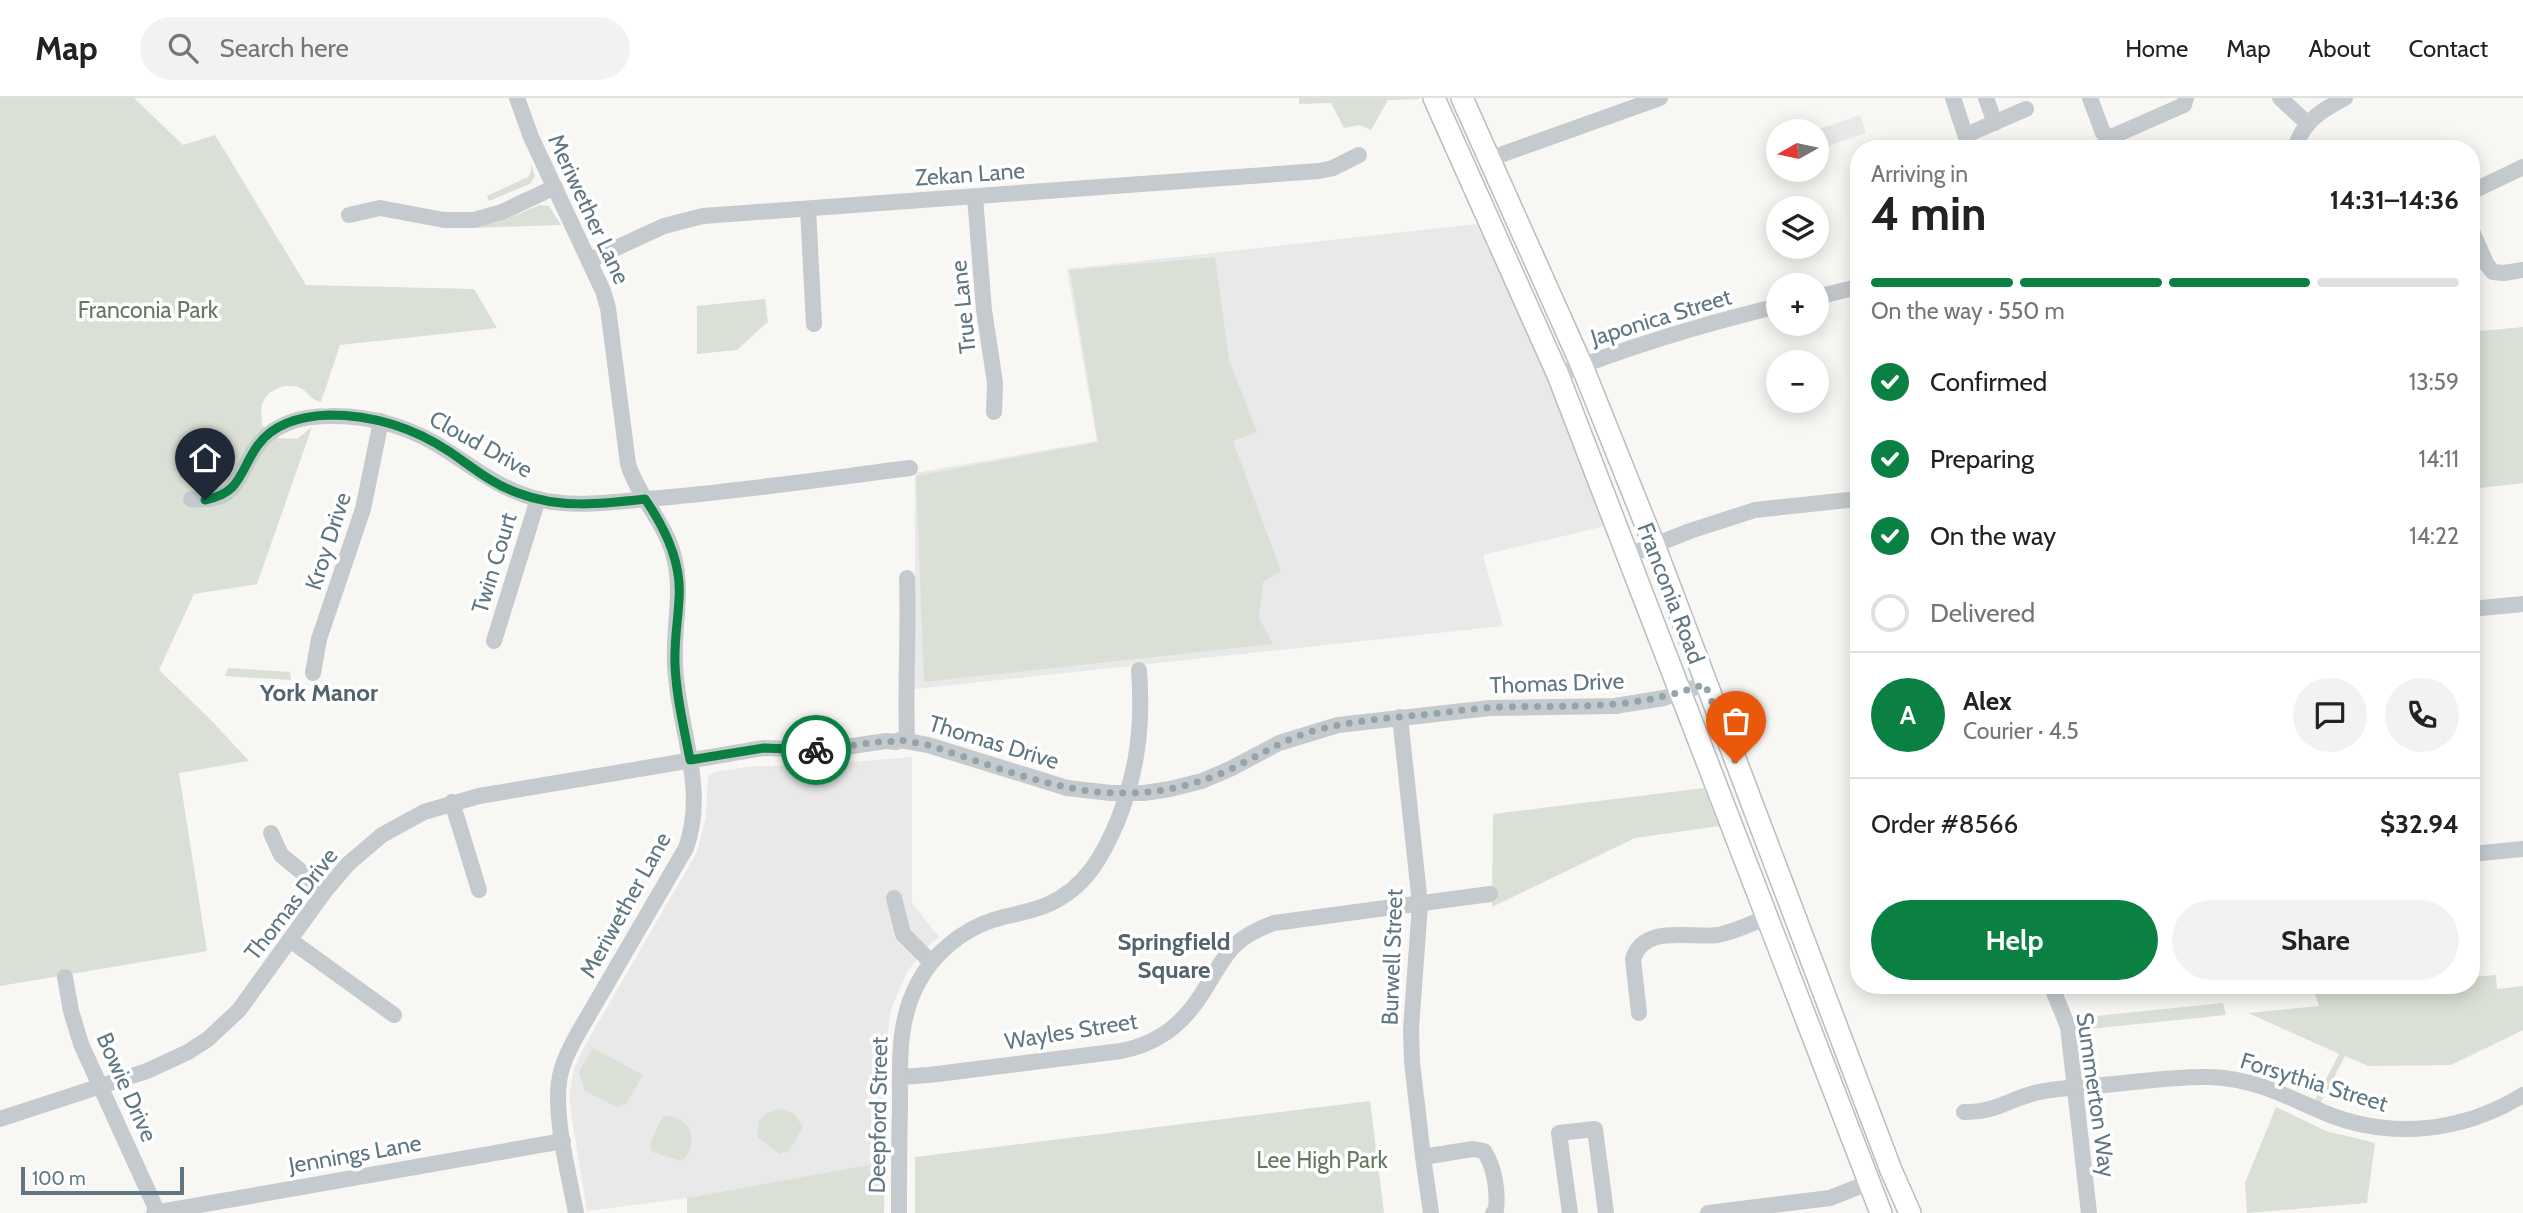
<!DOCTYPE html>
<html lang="en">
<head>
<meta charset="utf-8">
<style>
  :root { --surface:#fff; --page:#f2f2f2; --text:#222; --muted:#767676; --line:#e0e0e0; --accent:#0b8043 }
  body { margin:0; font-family:Cabin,sans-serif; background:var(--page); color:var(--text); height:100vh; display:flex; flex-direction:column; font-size:26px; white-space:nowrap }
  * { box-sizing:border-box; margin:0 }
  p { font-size:23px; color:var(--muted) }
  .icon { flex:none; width:38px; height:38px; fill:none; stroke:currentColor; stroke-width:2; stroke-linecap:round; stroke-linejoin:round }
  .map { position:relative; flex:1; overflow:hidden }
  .panel { position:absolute; left:1850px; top:42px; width:630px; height:854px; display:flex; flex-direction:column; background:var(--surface); border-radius:28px; box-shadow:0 4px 18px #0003 }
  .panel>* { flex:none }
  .needle { width:46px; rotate:261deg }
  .controls { position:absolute; left:1766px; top:21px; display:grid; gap:14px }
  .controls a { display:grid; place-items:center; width:63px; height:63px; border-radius:50%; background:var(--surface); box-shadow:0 4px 18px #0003; font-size:35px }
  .scale { position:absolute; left:21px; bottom:18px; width:163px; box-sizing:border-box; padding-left:7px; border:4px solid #5f7783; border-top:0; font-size:19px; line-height:24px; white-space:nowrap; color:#5f7783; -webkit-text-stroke:5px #fff; paint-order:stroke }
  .pin { position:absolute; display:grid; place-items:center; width:60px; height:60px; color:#fff; margin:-72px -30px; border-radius:50% 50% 50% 0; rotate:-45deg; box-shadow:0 0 7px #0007 }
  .pin .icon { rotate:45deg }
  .courier { position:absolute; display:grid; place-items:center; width:70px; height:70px; margin:-35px; border:5px solid #0b8043; border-radius:50%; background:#fff; color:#222; box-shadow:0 2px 9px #0007 }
  .headline em { font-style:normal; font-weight:700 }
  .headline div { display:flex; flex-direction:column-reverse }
  .headline { display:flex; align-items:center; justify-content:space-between; height:119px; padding:0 21px }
  h1 { font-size:46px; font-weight:700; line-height:52px }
  .bar { display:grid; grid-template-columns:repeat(4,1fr); gap:10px 7px; align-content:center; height:84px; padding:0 21px }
  .bar i { height:9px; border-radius:5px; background:var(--line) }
  .bar .active { background:var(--accent) }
  .bar p { grid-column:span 4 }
  .line { display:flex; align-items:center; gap:18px; padding:0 21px; border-top:2px solid var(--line) }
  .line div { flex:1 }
  .round { display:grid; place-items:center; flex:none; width:74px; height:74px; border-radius:37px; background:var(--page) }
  ol { padding:0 21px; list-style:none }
  li { display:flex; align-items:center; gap:21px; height:77px }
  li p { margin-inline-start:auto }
  li .icon { padding:7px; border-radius:50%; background:var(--accent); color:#fff; stroke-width:4 }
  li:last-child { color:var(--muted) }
  li i { width:38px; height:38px; border:4px solid var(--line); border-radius:50% }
  .cta { display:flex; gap:14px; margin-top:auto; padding:14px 21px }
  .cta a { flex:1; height:80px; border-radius:42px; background:var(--accent); color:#fff; font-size:28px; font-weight:700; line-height:80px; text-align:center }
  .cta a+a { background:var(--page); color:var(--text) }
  header { display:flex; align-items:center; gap:42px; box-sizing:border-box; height:98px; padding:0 35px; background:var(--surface); border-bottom:2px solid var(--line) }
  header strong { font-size:33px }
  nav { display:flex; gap:38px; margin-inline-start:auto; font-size:24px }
  .search { width:490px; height:63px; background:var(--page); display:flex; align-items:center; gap:18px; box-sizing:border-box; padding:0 24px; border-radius:38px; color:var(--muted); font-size:26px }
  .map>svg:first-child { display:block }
  .built { fill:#e8e9e8 }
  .green { fill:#dae0d5 }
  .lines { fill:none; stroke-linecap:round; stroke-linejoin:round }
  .major-casing { stroke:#b7bdc0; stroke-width:24 }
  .minor { stroke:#c4cacd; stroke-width:16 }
  .major { stroke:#fff; stroke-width:21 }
  .done { stroke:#95a4ab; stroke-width:7; stroke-dasharray:0 12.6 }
  .route { stroke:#0b8043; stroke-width:9 }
  .labels { text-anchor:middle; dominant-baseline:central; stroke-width:7; stroke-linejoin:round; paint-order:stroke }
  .street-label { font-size:23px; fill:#5f7783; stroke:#fff }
  .park-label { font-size:23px; fill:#677a5f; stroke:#fff }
  .neighbourhood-label { font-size:24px; font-weight:bold; fill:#52646d; stroke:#fff }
</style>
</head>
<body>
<header>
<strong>Map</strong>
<div class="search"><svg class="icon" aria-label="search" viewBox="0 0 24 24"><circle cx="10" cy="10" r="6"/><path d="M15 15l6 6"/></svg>Search here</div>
<nav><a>Home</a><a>Map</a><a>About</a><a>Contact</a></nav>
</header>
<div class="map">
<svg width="2523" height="1115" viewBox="0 0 2523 1115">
  <rect width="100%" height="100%" fill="#f8f7f4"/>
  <!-- built -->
  <g class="built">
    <polygon points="1860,17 1866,35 1817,52 1816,33 1814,33"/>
    <polygon points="1477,126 1540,262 1606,428 1483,457 1503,528 915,591 915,375 1097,343 1067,171"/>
    <polygon points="912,659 912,805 939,839 927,849 907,874 890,914 884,974 885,1064 687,1100 587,1113 570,1008 570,994 574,971 583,951 697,754 706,719 708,677 714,674 755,668 816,667"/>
  </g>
  <!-- green -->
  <g class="green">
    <path d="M 0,0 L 134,0 L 183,47 L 215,37 L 306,187 L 474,191 L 497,230 L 340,247 L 321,304 C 311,302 310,296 302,291 C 289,283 269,290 263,304 C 260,310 262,320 262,327 L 276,340 L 297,341 L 312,329 L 257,486 L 194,496 L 159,572 L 210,621 L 249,663 L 179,675 L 207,853 L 0,888 Z"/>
    <polygon points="1299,0 1418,0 1419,1 1388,2 1371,32 1359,27 1344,30 1331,5 1299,6"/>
    <polygon points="531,66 535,78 530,86 489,103 487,98 528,79 531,74"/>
    <polygon points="540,107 549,108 561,127 470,130 498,124"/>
    <polygon points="1215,159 1229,262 1257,334 1233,343 1281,473 1263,484 1259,520 1273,546 924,584 916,378 1098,344 1070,172"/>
    <polygon points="765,201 768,224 737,252 697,256 697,208"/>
    <polygon points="2523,229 2523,385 2471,391 2471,234"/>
    <polygon points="228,570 290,574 291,582 225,578"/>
    <polygon points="1704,690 1719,728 1635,740 1492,809 1493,716"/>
    <polygon points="2496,877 2497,891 2523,888 2523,932 2451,967 2368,968 2345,958 2320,1006 2314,1004 2339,956 2248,915 2319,908 2314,894 2383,887 2471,887 2471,879"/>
    <polygon points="2223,905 2226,917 2079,932 2077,920"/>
    <polygon points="593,950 643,977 626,1006 617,1009 585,993 579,974"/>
    <polygon points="1370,1003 1384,1115 915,1115 915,1059"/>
    <polygon points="2276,1009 2326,1033 2375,1045 2367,1105 2247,1115 2245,1085"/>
    <polygon points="779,1011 793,1015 803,1029 789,1053 780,1056 757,1039 759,1023 765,1016"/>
    <path d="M 669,1018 C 694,1022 698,1046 682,1063 L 652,1054 L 650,1046 L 662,1019 Z"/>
    <polygon points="885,1064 884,1115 687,1115 687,1100"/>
  </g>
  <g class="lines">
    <defs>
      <g id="major">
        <polyline points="1434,0 1558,277 1881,1115"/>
        <polyline points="1462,0 1582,268 1654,447 1891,1072 1910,1115"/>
      </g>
    </defs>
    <!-- major casing -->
    <use href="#major" class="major-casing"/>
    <!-- minor -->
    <g class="minor">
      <path d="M 517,0 L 531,39 L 603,193 L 608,210 L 628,366 C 638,398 663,422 673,455 C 684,493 673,528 675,566 C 677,628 708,689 686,750 L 577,937 C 569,952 561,967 559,984 C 554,1021 569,1077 576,1115"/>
      <polyline points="1953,0 1970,51"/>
      <polyline points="1986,0 1995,25"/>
      <polyline points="2090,0 2103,35 2111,39 2184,7 2186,0"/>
      <polyline points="2280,0 2307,25"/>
      <polyline points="1966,37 2026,11"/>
      <path d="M 2295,51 C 2302,24 2322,12 2345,0"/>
      <polyline points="1489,61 1660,0"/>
      <polyline points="2471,94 2523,69"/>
      <polyline points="975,99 984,212 995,285 994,314"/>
      <polyline points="808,111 814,226"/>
      <polyline points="349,117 380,110 444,122 474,122 502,114 555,89"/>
      <polyline points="2471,131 2487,167 2493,174 2504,175 2523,172"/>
      <polyline points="590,162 664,128 703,118 1319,73 1333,70 1359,57"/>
      <polyline points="1816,199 1858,189"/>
      <path d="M 1558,277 C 1632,247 1700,227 1778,208"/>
      <path d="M 191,401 C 240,406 236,376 258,347 C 275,325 303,318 329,318 C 372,317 414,330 449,354 C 478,373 503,392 537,401 C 574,410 610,404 647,401 C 735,394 823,381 910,370"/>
      <polyline points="1629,457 1690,433 1755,412 1858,401"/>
      <polyline points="2471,511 2523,506"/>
      <polyline points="494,543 538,401"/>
      <polyline points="313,575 319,541 363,411 381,323"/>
      <polyline points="1400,619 1420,806 1411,931 1412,964 1423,1059"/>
      <path d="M 907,642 C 905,588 909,534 907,480"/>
      <polyline points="452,704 479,792"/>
      <polyline points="271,735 281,757 325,793"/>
      <polyline points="2471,756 2523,751"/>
      <polyline points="894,800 903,836 931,864"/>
      <polyline points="290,842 394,917"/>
      <polyline points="65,879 71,913 81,946 158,1115"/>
      <polyline points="2051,887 2068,929 2089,1115"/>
      <path d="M 1639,915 L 1633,861 C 1644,825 1692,841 1718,837 C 1734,834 1750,826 1766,820"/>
      <path d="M 900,979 L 929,977 L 1121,953 C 1163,945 1188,921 1208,886 C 1217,872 1224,857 1236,846 C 1247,836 1260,830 1274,825 L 1490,796"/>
      <path d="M 1964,1014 C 1993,1015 2008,1002 2035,995 C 2060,989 2088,989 2114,986 C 2146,983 2178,978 2209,979 C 2253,980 2286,998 2325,1015 C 2391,1042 2463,1034 2523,997"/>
      <polyline points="0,1021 147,973 188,954 208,941 239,912 325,793 348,766 382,737 424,714 479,698 764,650 825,652 886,643 896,644 900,642 928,647 1067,690 1111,695 1144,695 1170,691 1202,683 1230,671 1279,645 1338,627 1490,610 1615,608 1664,600 1705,586"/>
      <polyline points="154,1115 563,1043"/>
      <path d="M 899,1115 C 899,1080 899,1044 900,1009 C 900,966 897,924 918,885 C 933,856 962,832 993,822 C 1012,816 1032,814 1049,806 C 1086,789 1103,758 1118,722 C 1138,671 1143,627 1139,572"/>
      <path d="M 1431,1115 L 1423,1059 L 1473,1051 L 1484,1053 C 1495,1070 1498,1093 1496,1113 L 1493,1115"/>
      <polyline points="1570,1115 1559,1035 1595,1031 1606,1115"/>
      <polyline points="1708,1115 1830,1100 1868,1085"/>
    </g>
    <!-- major -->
    <use href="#major" class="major"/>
  </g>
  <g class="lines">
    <!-- done -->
    <path class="done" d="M 816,652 L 886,643 L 896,644 L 900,642 L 928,647 C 993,667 1060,697 1128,695 C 1163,695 1199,686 1231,671 C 1260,657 1286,640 1317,632 C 1351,623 1387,620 1422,617 C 1449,614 1475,610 1501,609 C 1579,607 1630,613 1705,586 L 1736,665"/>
    <!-- route -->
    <path class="route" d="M 205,402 C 242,395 239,373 258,347 C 274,325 302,318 329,317 C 372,317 414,330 450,354 C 472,369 492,386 518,395 C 559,411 602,406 645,401 C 665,430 682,465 679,501 C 678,523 674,544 675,566 C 676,598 684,630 690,662 L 764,650 L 816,652"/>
  </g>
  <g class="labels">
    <!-- street labels -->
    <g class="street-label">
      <text transform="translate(970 76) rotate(-4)">Zekan Lane</text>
      <text transform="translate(589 111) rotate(65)">Meriwether Lane</text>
      <text transform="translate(963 209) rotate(-96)">True Lane</text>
      <text transform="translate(1661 219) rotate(-17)">Japonica Street</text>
      <text transform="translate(481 346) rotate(29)">Cloud Drive</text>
      <text transform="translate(328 443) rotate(-72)">Kroy Drive</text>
      <text transform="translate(494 465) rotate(-73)">Twin Court</text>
      <text transform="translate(1671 495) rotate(69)">Franconia Road</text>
      <text transform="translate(1557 585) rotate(-2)">Thomas Drive</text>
      <text transform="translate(994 644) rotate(17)">Thomas Drive</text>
      <text transform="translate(291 806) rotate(-52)">Thomas Drive</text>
      <text transform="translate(625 807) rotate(-61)">Meriwether Lane</text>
      <text transform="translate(1392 859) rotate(-88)">Burwell Street</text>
      <text transform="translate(1071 933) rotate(-9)">Wayles Street</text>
      <text transform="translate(2314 984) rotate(17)">Forsythia Street</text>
      <text transform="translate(127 989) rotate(66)">Bowie Drive</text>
      <text transform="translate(2096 997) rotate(82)">Summerton Way</text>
      <text transform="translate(878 1017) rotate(-89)">Deepford Street</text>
      <text transform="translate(355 1056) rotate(-10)">Jennings Lane</text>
    </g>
    <!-- park labels -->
    <g class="park-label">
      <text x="148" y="212">Franconia Park</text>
      <text x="1322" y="1062">Lee High Park</text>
    </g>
    <!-- neighbourhood labels -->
    <g class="neighbourhood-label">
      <text x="319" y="594">York Manor</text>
      <text x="1174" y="843">Springfield<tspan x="1174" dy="28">Square</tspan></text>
    </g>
  </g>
</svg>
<div class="controls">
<a><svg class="needle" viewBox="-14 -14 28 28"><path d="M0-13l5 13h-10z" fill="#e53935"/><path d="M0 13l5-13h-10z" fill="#767676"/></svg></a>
<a><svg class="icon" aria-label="layers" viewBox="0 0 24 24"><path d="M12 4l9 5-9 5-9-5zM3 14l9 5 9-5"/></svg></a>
<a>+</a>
<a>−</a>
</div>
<div class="scale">100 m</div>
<div class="pin" style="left:1736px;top:665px;background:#ea580c"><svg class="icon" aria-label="bag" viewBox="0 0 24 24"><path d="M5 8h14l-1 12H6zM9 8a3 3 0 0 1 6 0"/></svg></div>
<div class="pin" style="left:205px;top:402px;background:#1f2937"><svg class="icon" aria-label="home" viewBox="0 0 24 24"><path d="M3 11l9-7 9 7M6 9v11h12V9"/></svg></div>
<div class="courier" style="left:816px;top:652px"><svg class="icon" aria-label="bike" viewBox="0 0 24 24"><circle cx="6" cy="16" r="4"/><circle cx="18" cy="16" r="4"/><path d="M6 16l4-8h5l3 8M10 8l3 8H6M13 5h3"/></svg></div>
<section class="panel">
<div class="headline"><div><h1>4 min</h1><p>Arriving in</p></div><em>14:31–14:36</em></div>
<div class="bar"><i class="active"></i><i class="active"></i><i class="active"></i><i></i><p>On the way · 550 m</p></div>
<ol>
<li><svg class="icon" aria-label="check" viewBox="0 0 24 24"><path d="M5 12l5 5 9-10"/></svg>Confirmed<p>13:59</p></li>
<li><svg class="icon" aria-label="check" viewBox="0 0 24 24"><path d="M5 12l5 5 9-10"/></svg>Preparing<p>14:11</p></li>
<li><svg class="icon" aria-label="check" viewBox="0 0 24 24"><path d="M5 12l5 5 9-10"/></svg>On the way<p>14:22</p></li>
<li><i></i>Delivered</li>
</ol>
<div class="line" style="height:126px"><b class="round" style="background:var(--accent);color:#fff">A</b><div><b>Alex</b><p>Courier · 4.5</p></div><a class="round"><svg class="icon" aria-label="chat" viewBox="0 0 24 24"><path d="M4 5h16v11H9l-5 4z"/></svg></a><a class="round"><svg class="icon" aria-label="phone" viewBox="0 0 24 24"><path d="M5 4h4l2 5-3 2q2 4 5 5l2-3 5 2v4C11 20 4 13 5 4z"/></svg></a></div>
<div class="line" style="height:91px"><div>Order #8566</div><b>$32.94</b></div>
<div class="cta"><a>Help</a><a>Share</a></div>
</section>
</div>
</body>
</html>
